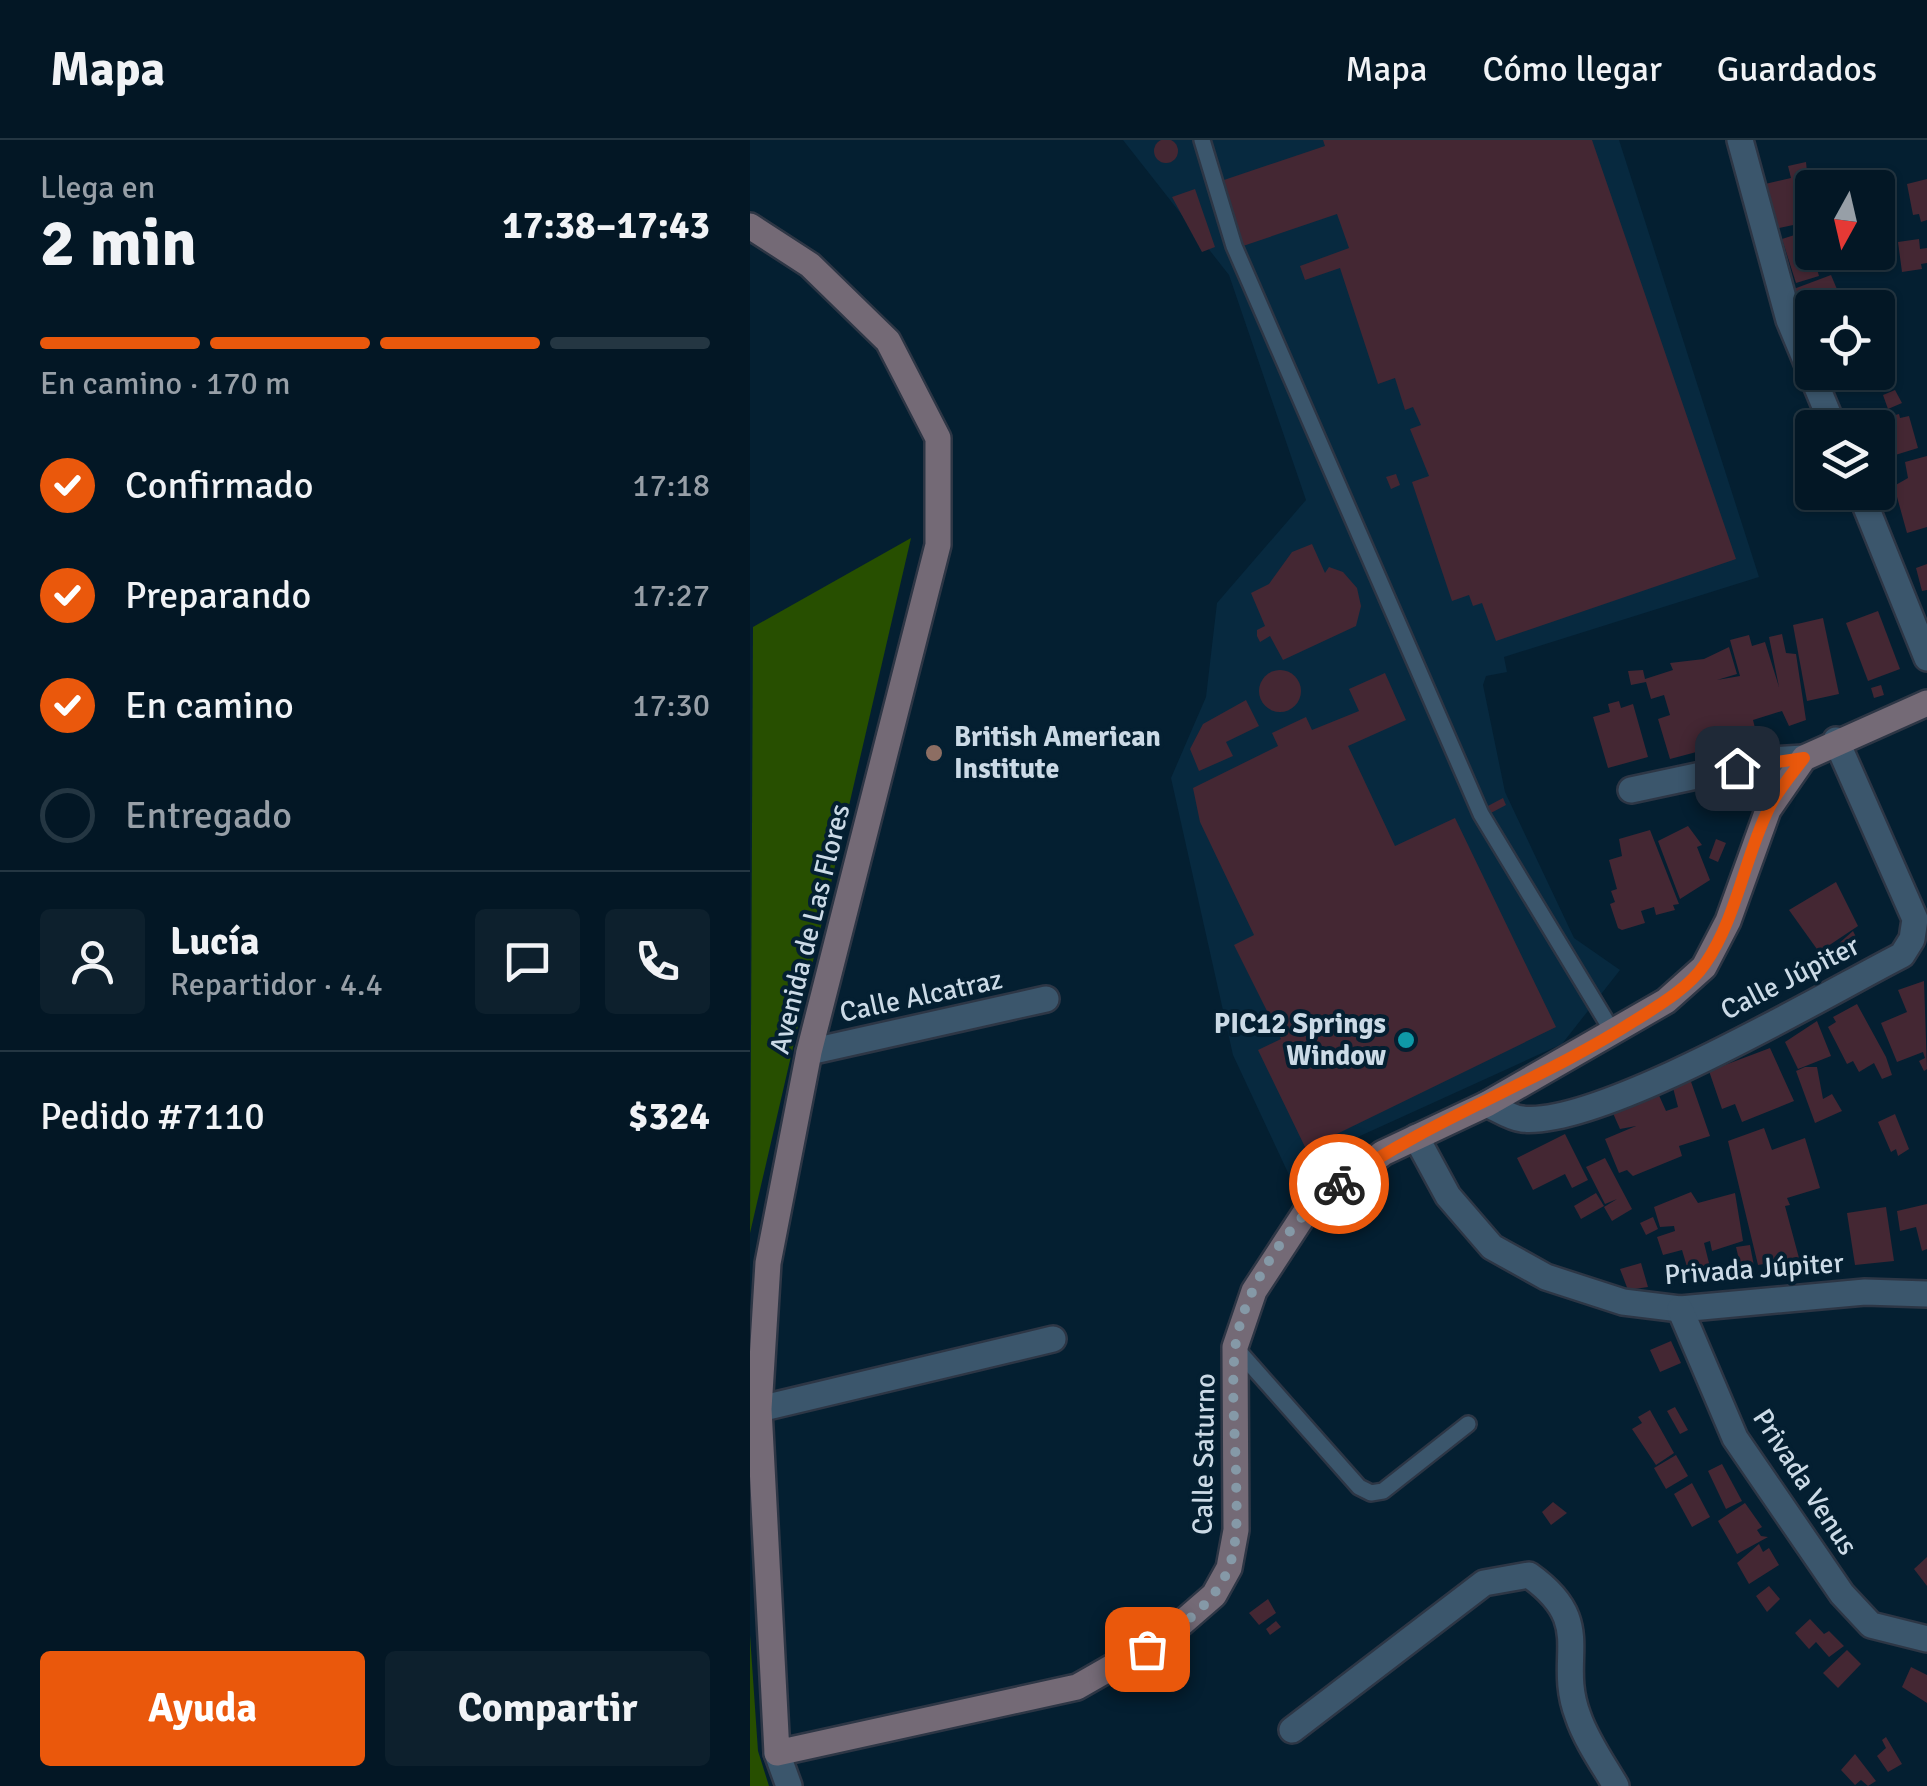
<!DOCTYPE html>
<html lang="es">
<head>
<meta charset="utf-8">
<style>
  :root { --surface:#031725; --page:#0d202d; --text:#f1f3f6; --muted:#979fa7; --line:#243642; --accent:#ea580c }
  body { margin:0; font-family:Signika,sans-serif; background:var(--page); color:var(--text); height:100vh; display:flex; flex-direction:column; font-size:38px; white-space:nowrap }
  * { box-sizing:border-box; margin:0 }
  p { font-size:32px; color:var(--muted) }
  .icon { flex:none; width:55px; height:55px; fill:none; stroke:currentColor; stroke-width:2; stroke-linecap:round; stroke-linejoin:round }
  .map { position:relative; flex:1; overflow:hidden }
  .drawer { display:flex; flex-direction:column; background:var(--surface); width:750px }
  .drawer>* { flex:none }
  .needle { width:65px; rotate:188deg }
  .buttons { position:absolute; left:1045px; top:30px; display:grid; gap:20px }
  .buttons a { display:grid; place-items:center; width:100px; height:100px; border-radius:10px; background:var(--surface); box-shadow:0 2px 8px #0004,0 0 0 2px var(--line); font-size:50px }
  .pin { position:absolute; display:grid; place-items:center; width:85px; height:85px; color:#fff; margin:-42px; border-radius:20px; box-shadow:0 5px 15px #0006 }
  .courier { position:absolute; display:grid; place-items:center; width:100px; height:100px; margin:-50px; border:8px solid #ea580c; border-radius:50%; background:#fff; color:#222; box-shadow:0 2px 12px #0007 }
  .summary em { font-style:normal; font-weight:700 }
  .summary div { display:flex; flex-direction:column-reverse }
  .summary { display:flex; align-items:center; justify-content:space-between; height:170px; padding:0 40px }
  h1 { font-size:65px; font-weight:700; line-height:75px }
  .bar { display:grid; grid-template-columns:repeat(4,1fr); gap:15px 10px; align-content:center; height:120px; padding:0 40px }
  .bar i { height:12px; border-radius:8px; background:var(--line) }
  .bar .current { background:var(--accent) }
  .bar p { grid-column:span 4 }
  .line { display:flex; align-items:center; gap:25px; padding:0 40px; border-top:2px solid var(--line) }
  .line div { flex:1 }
  .round { display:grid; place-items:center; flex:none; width:105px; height:105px; border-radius:10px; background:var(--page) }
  ol { padding:0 40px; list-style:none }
  li { display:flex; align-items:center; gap:30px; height:110px }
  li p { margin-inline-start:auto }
  li .icon { padding:10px; border-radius:50%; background:var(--accent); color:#fff; stroke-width:4 }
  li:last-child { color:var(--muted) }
  li i { width:55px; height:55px; border:5px solid var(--line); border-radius:50% }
  .cta { display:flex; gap:20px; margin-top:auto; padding:20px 40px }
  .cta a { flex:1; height:115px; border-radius:10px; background:var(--accent); color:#fff; font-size:40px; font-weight:700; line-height:115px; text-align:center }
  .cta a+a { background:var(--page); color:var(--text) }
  header { display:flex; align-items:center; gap:60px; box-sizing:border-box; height:140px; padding:0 50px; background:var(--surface); border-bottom:2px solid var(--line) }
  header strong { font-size:48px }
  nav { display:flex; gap:55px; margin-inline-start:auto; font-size:35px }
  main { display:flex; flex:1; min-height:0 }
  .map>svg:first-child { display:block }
  .built { fill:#07293f }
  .green { fill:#274f00 }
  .building { fill:#442733 }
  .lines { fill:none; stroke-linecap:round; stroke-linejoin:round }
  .service-casing { stroke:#2d3645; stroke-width:20 }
  .minor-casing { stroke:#2d3645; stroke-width:30 }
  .secondary-casing { stroke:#2d3645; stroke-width:30 }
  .service { stroke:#3b566c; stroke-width:15 }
  .minor { stroke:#3b566c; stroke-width:25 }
  .secondary { stroke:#746a76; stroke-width:25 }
  .done { stroke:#8599a7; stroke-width:10; stroke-dasharray:0 18 }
  .route { stroke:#ea580c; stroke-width:12 }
  .education-dot { fill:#8d6e63; stroke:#041f31; stroke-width:4 }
  .culture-dot { fill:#0f9aa8; stroke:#041f31; stroke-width:4 }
  .labels { text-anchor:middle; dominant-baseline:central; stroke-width:8; stroke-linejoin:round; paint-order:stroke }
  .poi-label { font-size:28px; font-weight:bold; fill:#cbdae6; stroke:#041f31; text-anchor:start }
  .street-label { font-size:28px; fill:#cbdae6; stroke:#041f31 }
</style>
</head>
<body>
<header>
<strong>Mapa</strong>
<nav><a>Mapa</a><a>Cómo llegar</a><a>Guardados</a></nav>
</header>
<main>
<section class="drawer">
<div class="summary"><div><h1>2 min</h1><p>Llega en</p></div><em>17:38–17:43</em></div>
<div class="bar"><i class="current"></i><i class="current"></i><i class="current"></i><i></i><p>En camino · 170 m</p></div>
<ol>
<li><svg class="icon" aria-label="check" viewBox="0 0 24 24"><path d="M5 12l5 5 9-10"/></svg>Confirmado<p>17:18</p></li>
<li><svg class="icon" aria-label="check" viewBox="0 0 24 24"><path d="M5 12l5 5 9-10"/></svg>Preparando<p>17:27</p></li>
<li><svg class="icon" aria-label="check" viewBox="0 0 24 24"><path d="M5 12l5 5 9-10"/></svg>En camino<p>17:30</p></li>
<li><i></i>Entregado</li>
</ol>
<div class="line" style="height:180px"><a class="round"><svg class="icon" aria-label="person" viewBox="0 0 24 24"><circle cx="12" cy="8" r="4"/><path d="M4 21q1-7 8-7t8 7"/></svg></a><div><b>Lucía</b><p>Repartidor · 4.4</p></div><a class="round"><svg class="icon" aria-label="chat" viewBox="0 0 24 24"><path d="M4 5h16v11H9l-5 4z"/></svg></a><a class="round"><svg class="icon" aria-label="phone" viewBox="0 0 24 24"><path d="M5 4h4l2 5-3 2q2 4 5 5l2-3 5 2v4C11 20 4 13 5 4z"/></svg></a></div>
<div class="line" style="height:130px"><div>Pedido #7110</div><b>$324</b></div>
<div class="cta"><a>Ayuda</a><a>Compartir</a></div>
</section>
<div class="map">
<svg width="1177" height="1646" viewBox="0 0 1177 1646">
  <rect width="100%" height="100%" fill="#041f31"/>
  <!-- built -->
  <polygon class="built" points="373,0 869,0 1009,437 754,517 757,532 736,536 733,545 755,652 824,798 870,830 812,904 610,996 547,1052 483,915 421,638 456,557 467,463 556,360 479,135"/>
  <!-- green -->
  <g class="green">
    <polygon points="161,398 0,1093 3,487"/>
    <polygon points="0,1495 8,1611 19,1646 0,1646"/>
  </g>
  <!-- building -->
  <g class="building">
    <circle cx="416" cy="11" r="12"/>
    <polygon points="573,0 842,0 986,419 746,501 732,463 723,466 719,455 702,461 662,342 679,336 660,289 671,285 663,267 655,270 645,238 628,244 590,128 555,140 550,126 599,108 587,74 493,106 471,41 575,6"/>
    <polygon points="1056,22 1062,81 1024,89 1015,44 1041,38 1038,26"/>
    <polygon points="1177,39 1177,80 1171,82 1169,74 1163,75 1157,44"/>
    <polygon points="445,49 465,107 452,112 422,57"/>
    <polygon points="1060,90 1062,112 1071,116 1064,118 1069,136 1046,143 1032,99"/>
    <polygon points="1169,99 1170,109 1177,108 1177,123 1171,124 1172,129 1152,132 1148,102"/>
    <polygon points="1081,135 1089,154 1047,167 1041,150"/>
    <polygon points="1145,250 1152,263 1138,269 1133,255"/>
    <polygon points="1149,274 1150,278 1159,276 1168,308 1129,320 1141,354 1131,359 1128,288 1111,284 1130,277 1133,286 1140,284 1138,277"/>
    <polygon points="1177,316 1177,387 1157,393 1144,346 1158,338 1155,322"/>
    <polygon points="646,334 650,345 641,349 636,337"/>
    <polygon points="562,404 575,433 579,427 593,432 607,448 611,466 606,486 533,520 520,496 510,502 507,496 507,490 515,486 501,453 519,444 542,412"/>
    <polygon points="1177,424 1177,450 1172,451 1166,428"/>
    <polygon points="1128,471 1150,529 1118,541 1096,483"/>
    <polygon points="1073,478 1089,554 1057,561 1043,485"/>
    <polygon points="1032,494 1036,513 1046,514 1056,580 1039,586 1032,571 1003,580 1007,596 920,619 908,579 920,575 914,555 901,559 896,542 881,545 878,531 893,530 895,539 923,530 920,523 954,519 979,507 987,534 967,540 990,536 980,500 999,495 1002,506 1015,502 1029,547 1019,497"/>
    <circle cx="530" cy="551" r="21"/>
    <polygon points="635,533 656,580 598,606 645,706 705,678 806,887 556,1009 508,910 531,899 484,805 504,795 450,682 443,648 528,606 522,593 556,577 562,590 609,571 599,549"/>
    <polygon points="1131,545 1134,555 1124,558 1121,548"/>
    <polygon points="496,560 509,586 476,602 483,616 449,631 440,609 453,584"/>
    <polygon points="869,561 871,568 883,564 898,617 858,628 843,577 860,572 858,564"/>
    <polygon points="753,658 756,665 739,674 736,667"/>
    <polygon points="938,686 952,705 947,707 960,740 930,759 908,701"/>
    <polygon points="900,690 929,764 923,765 925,770 906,775 904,767 891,771 895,783 872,790 868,788 860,764 865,762 861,751 867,749 859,720 872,716 869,699"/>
    <polygon points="966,699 976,703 968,722 959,718"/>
    <polygon points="1086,742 1108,786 1069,812 1039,770"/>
    <polygon points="1103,791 1109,803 1091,813 1087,805"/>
    <polygon points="1174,841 1177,929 1174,931 1169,921 1175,918 1173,912 1147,922 1131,883 1157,872 1148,850"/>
    <polygon points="1107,864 1136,917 1142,935 1132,939 1124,923 1109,932 1103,921 1097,924 1078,887 1086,882 1083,877"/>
    <polygon points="1067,881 1081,916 1048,929 1035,902"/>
    <polygon points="1020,908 1044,961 992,982 985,964 972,969 959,931"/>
    <polygon points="1055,927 1067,927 1073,959 1082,954 1092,971 1065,983 1046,931"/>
    <polygon points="939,936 960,996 929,1006 932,1016 883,1036 877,1030 869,1033 855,999 886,986 870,989 862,971 907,951 916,971 928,967 922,944"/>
    <polygon points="1145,974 1159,1009 1148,1016 1146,1009 1141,1012 1128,982"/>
    <polygon points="1014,988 1022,1010 1055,998 1070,1048 1037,1058 1040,1065 1035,1066 1049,1118 1008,1125 978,1001"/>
    <polygon points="815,994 838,1040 822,1048 815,1034 783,1050 767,1018"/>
    <polygon points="855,1018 882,1069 862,1081 854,1067 867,1059 855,1064 836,1027"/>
    <polygon points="941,1052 948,1063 985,1053 993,1101 962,1111 960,1101 954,1103 961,1131 940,1137 932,1110 913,1115 907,1097 925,1091 924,1086 910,1087 904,1067"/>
    <polygon points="846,1053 854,1066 831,1079 824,1066"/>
    <polygon points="1177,1064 1177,1109 1172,1111 1166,1087 1150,1091 1147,1071"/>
    <polygon points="1136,1067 1144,1121 1105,1125 1097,1073"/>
    <polygon points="903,1077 908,1089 896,1095 890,1083"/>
    <polygon points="1000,1105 1004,1126 991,1128 986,1107"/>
    <polygon points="891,1123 898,1147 878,1150 870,1129"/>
    <polygon points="921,1201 931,1223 910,1232 900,1210"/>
    <polygon points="925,1267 938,1290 930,1294 917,1271"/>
    <polygon points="900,1270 924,1313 906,1325 882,1289 892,1283 888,1277"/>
    <polygon points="926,1315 938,1336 916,1349 904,1328"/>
    <polygon points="972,1324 992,1361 976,1369 958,1331"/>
    <polygon points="942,1343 960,1377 942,1387 924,1354"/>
    <polygon points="803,1362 817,1373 801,1385 792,1372"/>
    <polygon points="995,1363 1012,1387 1007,1390 1011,1396 1018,1397 987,1414 968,1381"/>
    <polygon points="1009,1404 1013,1412 1019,1408 1029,1425 999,1444 987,1423"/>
    <polygon points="1177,1417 1177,1446 1164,1429"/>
    <polygon points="1019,1446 1030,1459 1017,1472 1006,1456"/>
    <polygon points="518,1459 526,1473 509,1485 499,1473"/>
    <polygon points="1060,1479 1074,1494 1079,1491 1094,1506 1079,1517 1066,1502 1059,1509 1045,1493"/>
    <polygon points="526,1481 531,1487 520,1495 516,1489"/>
    <polygon points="1097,1510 1111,1524 1088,1548 1073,1533"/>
    <polygon points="1161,1527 1177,1535 1177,1563 1152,1547"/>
    <polygon points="1136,1597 1152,1624 1138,1632 1127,1616 1136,1608 1132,1600"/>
    <polygon points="1105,1614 1126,1641 1118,1646 1111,1640 1105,1645 1091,1630"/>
  </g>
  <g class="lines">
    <defs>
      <g id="service">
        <polyline points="452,0 484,106 731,674 864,894"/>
        <polyline points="485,1207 609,1347 621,1353 633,1351 718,1284"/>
      </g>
      <g id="minor">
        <polyline points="990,0 1039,180 1084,288"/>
        <polyline points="1110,352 1177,518"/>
        <polyline points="881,650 1021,620 1054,618"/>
        <polyline points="59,912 296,859"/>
        <path d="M 737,964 C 748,969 761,978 772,979 C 849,988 1074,855 1152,815 L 1162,799 L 1165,779 L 1086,600"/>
        <polyline points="666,997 698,1056 742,1107 796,1137 873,1162 930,1169 1115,1152 1177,1154"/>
        <polyline points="930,1169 985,1298 1092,1454 1121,1485 1177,1499"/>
        <polyline points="9,1269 303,1199"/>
        <path d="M 542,1590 L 734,1443 L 779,1435 C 848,1484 805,1516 828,1576 C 836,1600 853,1624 866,1646"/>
        <polyline points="27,1613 39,1646"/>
      </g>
      <polyline id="secondary" points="0,86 60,125 138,201 188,298 188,405 59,912 18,1123 9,1269 27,1613 327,1547 418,1495 464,1455 479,1428 486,1390 485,1207 504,1151 555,1073 633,1013 737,964 916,861 954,827 978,781 1018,670 1054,618 1177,563"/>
    </defs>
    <!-- service casing -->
    <use href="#service" class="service-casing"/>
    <!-- minor casing -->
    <use href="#minor" class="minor-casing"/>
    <!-- secondary casing -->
    <use href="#secondary" class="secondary-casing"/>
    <!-- service -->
    <use href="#service" class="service"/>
    <!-- minor -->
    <use href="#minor" class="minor"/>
    <!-- secondary -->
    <use href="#secondary" class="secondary"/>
  </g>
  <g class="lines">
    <!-- done -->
    <path class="done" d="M 397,1509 C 428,1489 463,1465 478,1430 C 490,1399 486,1363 486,1331 C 485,1292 481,1248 485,1209 C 492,1149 541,1078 589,1044"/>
    <!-- route -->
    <path class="route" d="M 589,1044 C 680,979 789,942 884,881 C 908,866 939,848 955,824 C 987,777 994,719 1019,668 C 1028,650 1042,634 1054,618 L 987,628"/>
  </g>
  <!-- markers -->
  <circle class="education-dot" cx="184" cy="613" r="10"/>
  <circle class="culture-dot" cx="656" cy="900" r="10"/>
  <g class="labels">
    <!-- poi labels -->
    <g class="poi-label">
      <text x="204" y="597">British American<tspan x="204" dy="32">Institute</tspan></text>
      <text x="636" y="884" text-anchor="end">PIC12 Springs<tspan x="636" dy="32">Window</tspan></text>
    </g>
    <!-- street labels -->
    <g class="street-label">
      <text transform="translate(60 789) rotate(-76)">Avenida de Las Flores</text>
      <text transform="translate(1040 838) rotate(-27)">Calle Júpiter</text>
      <text transform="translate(171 856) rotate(-12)">Calle Alcatraz</text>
      <text transform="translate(1004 1129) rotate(-4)">Privada Júpiter</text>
      <text transform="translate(454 1314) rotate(-89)">Calle Saturno</text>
      <text transform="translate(1055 1342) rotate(57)">Privada Venus</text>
    </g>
  </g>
</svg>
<div class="buttons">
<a><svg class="needle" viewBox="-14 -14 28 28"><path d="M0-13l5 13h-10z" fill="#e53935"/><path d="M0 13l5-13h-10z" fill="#979fa7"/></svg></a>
<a><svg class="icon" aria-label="locate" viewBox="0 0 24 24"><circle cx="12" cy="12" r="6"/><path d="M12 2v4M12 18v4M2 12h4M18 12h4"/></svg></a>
<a><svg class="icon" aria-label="layers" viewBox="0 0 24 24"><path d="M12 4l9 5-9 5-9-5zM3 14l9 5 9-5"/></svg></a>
</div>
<div class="pin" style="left:397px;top:1509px;background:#ea580c"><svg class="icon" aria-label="bag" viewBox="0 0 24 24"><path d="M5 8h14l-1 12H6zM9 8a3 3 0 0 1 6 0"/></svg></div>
<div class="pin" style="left:987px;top:628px;background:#1f2937"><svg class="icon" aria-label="home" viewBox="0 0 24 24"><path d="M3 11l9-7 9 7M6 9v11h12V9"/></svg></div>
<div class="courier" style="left:589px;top:1044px"><svg class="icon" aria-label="bike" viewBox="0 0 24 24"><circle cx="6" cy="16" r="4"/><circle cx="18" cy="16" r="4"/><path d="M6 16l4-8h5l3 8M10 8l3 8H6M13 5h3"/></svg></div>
</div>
</main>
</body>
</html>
